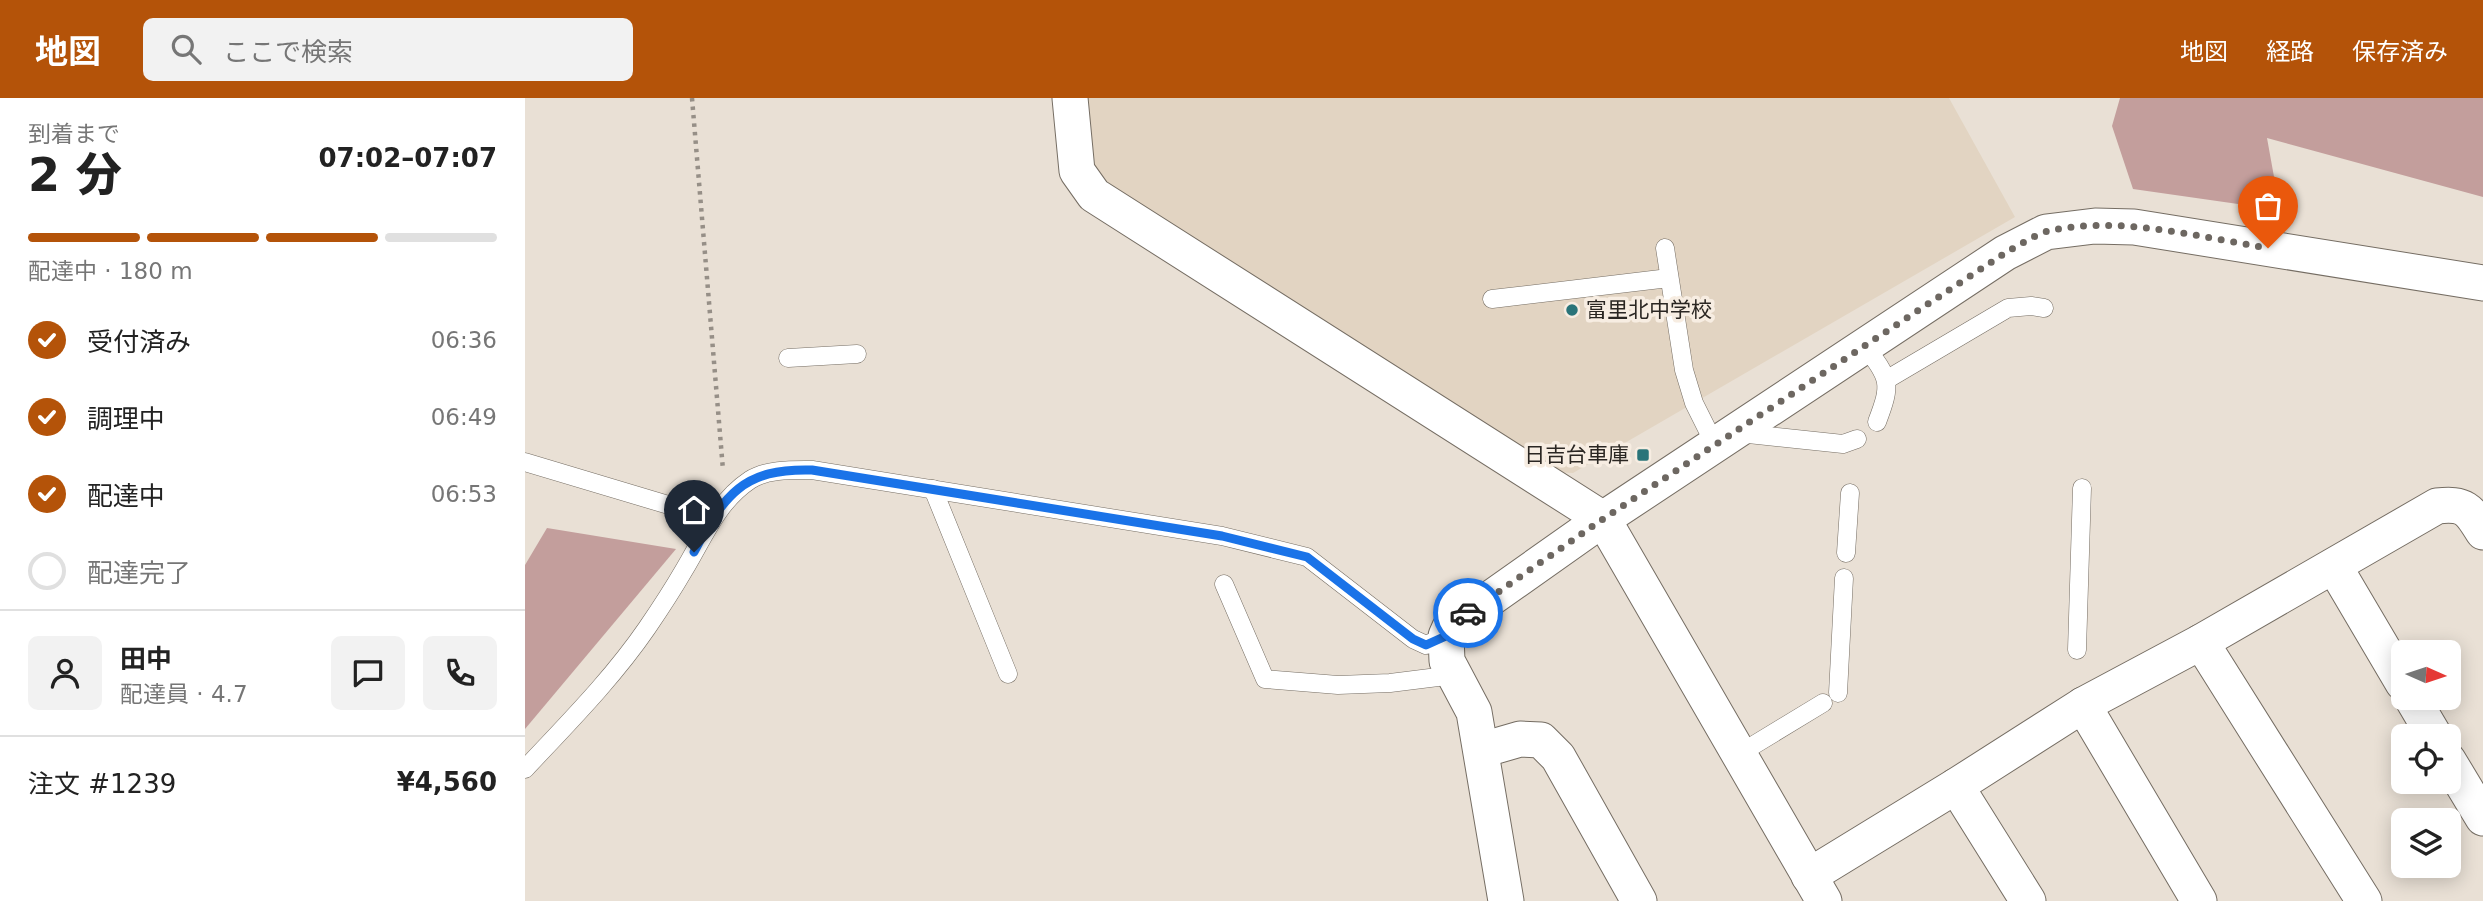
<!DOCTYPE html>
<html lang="ja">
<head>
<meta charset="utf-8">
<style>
  :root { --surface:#fff; --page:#f2f2f2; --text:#222; --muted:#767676; --line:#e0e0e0; --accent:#b45309 }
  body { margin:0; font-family:"DejaVu Sans","Noto Sans JP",sans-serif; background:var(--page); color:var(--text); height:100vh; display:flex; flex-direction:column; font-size:26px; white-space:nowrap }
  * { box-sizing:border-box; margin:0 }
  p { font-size:23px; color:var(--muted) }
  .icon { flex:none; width:38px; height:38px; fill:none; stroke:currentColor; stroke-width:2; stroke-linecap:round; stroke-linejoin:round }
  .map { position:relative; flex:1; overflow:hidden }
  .sheet { display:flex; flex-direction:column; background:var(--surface); width:525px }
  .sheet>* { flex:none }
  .needle { width:46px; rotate:93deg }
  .controls { position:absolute; left:1866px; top:542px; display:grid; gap:14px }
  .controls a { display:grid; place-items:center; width:70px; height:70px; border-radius:10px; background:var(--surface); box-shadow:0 4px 18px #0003; font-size:35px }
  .pin { position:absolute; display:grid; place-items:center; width:60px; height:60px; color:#fff; margin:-72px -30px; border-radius:50% 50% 50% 0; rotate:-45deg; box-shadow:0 0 7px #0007 }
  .pin .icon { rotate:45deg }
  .courier { position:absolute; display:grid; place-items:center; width:70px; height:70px; margin:-35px; border:5px solid #1a73e8; border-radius:50%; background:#fff; color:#222; box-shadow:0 2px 9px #0007 }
  .head em { font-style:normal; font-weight:800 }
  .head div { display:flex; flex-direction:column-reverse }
  .head { display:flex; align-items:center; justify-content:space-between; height:119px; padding:0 28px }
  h1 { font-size:46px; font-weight:800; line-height:52px }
  .bar { display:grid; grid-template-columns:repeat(4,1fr); gap:10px 7px; align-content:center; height:84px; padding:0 28px }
  .bar i { height:9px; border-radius:5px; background:var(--line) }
  .bar .on { background:var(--accent) }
  .bar p { grid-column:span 4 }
  .line { display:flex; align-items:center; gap:18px; padding:0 28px; border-top:2px solid var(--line) }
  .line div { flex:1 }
  .round { display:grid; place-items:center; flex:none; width:74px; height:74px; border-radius:10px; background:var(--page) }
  ol { padding:0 28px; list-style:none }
  li { display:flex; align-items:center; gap:21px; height:77px }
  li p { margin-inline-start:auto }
  li .icon { padding:7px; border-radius:50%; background:var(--accent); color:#fff; stroke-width:4 }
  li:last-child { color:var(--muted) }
  li i { width:38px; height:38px; border:4px solid var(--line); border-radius:50% }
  header { display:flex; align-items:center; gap:42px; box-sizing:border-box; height:98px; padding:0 35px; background:var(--accent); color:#fff }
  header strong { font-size:33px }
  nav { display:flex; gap:38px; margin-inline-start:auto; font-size:24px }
  .search { width:490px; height:63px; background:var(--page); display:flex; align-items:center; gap:18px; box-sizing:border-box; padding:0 24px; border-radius:10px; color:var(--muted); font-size:26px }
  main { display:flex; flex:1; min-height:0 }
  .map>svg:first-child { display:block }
  .built { fill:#e2d4c2 }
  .forest { fill:#c39e9c }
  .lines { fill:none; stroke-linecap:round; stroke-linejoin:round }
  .service-casing { stroke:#756d63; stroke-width:19 }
  .minor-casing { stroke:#756d63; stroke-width:37 }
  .path { stroke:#968f87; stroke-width:4.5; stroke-dasharray:3.5 5; stroke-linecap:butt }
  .service { stroke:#fff; stroke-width:18 }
  .minor { stroke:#fff; stroke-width:35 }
  .done { stroke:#6d6761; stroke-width:7; stroke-dasharray:0 12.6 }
  .route { stroke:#1a73e8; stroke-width:9 }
  .poi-dot { fill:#2a7479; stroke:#f7ede2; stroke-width:2.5 }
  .labels { text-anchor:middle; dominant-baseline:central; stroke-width:7; stroke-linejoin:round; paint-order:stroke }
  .poi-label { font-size:21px; fill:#2a2622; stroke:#f7ede2; text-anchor:start }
</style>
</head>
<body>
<header>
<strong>地図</strong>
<div class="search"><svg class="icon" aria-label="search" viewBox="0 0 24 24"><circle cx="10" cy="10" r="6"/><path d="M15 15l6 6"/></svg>ここで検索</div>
<nav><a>地図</a><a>経路</a><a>保存済み</a></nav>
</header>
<main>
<section class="sheet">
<div class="head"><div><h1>2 分</h1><p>到着まで</p></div><em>07:02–07:07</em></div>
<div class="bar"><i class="on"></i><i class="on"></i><i class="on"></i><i></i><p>配達中 · 180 m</p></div>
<ol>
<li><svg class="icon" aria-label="check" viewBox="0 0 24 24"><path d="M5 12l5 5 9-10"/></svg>受付済み<p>06:36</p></li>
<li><svg class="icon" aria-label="check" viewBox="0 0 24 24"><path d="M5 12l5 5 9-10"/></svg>調理中<p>06:49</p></li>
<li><svg class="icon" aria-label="check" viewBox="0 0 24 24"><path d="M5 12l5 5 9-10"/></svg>配達中<p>06:53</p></li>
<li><i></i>配達完了</li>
</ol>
<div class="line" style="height:126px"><a class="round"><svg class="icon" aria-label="person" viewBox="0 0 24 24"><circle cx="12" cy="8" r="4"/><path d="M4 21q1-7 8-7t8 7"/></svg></a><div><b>田中</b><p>配達員 · 4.7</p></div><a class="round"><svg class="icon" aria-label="chat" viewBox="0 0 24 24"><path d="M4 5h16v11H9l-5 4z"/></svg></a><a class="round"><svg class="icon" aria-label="phone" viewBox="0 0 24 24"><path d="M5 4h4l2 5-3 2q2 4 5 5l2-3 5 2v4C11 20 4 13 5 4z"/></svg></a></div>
<div class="line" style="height:91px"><div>注文 #1239</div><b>¥4,560</b></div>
</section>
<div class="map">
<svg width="1958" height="803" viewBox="0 0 1958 803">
  <rect width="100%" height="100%" fill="#e9e0d5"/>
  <!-- built -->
  <polygon class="built" points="558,0 1424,0 1490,119 1048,375 1030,374 566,90"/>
  <!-- forest -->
  <g class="forest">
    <polygon points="1595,0 1958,0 1958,99 1742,40 1755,112 1608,91 1587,28"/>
    <polygon points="22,430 151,451 0,631 0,467"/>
  </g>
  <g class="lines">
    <defs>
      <g id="service">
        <polyline points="1140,150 1159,272 1169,305 1190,347"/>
        <polyline points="967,201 1144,180"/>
        <path d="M 1339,247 C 1365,281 1367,285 1352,324"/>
        <polyline points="263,260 332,256"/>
        <polyline points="1361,282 1483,210 1506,208 1519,210"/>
        <polyline points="1214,335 1318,346 1332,341"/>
        <polyline points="0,364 187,420"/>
        <polyline points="408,391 483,576"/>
        <polyline points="1321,455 1325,395"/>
        <polyline points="699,486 740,581 813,587 865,585 929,577"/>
        <polyline points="1552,552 1557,390"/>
        <polyline points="1313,595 1319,480"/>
        <polyline points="1214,656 1298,605"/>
        <path d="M 0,671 C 42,626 87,581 122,530 C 135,511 148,491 159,472 C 179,439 192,404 225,382 C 242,371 268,372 287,372 L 697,438 L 782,459 L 888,541 L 901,547 L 921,538"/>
      </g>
      <g id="minor">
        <polyline points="545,0 552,73 569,97 1078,421 1299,803"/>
        <polyline points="1809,468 1878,585"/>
        <polyline points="1676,544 1839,803"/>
        <polyline points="1887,600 1910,639"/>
        <polyline points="1558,607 1674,803"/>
        <polyline points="957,652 995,641 1016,642 1033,659 1114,803"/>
        <polyline points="1923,662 1958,720"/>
        <polyline points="1431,688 1503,803"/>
        <path d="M 1284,778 L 1431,688 L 1558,607 L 1676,544 L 1912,408 C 1940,405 1944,411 1958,434"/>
        <polyline points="981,803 949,614 922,563 921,538 925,529 1078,421 1480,155 1521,134 1570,128 1609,129 1958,185"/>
      </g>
    </defs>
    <!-- service casing -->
    <use href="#service" class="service-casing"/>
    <!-- minor casing -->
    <use href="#minor" class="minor-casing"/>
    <!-- path -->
    <polyline class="path" points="167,0 198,372"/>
    <!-- service -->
    <use href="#service" class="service"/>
    <!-- minor -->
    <use href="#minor" class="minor"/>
  </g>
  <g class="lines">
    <!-- done -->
    <path class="done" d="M 943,515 L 1078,421 L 1480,155 C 1493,148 1509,137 1523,133 C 1595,117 1672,139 1743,150"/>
    <!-- route -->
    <path class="route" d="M 169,454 C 199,397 218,370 287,372 L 697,438 L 782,459 L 888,541 L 901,547 L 921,538 L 925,529 L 943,515"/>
  </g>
  <!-- markers -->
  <g class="poi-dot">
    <circle cx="1047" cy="212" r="7"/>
    <rect x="1111" y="350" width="14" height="14" rx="3.5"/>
  </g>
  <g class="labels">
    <!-- poi labels -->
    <g class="poi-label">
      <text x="1061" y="212">富里北中学校</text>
      <text x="1104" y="357" text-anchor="end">日吉台車庫</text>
    </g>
  </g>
</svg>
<div class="controls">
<a><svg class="needle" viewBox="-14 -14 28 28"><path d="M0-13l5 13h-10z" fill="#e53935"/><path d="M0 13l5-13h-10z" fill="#767676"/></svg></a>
<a><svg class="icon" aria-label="locate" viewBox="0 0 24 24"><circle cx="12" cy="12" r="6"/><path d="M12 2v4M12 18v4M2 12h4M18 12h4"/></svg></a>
<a><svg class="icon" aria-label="layers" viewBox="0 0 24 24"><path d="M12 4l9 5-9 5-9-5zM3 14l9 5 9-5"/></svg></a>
</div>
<div class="pin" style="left:1743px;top:150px;background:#ea580c"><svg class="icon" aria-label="bag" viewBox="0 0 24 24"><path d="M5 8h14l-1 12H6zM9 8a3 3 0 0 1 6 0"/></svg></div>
<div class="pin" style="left:169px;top:454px;background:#1f2937"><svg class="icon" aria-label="home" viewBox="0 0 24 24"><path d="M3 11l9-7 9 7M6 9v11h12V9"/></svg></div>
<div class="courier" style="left:943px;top:515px"><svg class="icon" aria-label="car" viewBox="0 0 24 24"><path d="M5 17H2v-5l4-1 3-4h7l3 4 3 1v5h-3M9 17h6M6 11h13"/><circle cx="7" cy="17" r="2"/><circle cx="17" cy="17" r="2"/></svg></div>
</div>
</main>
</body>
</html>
